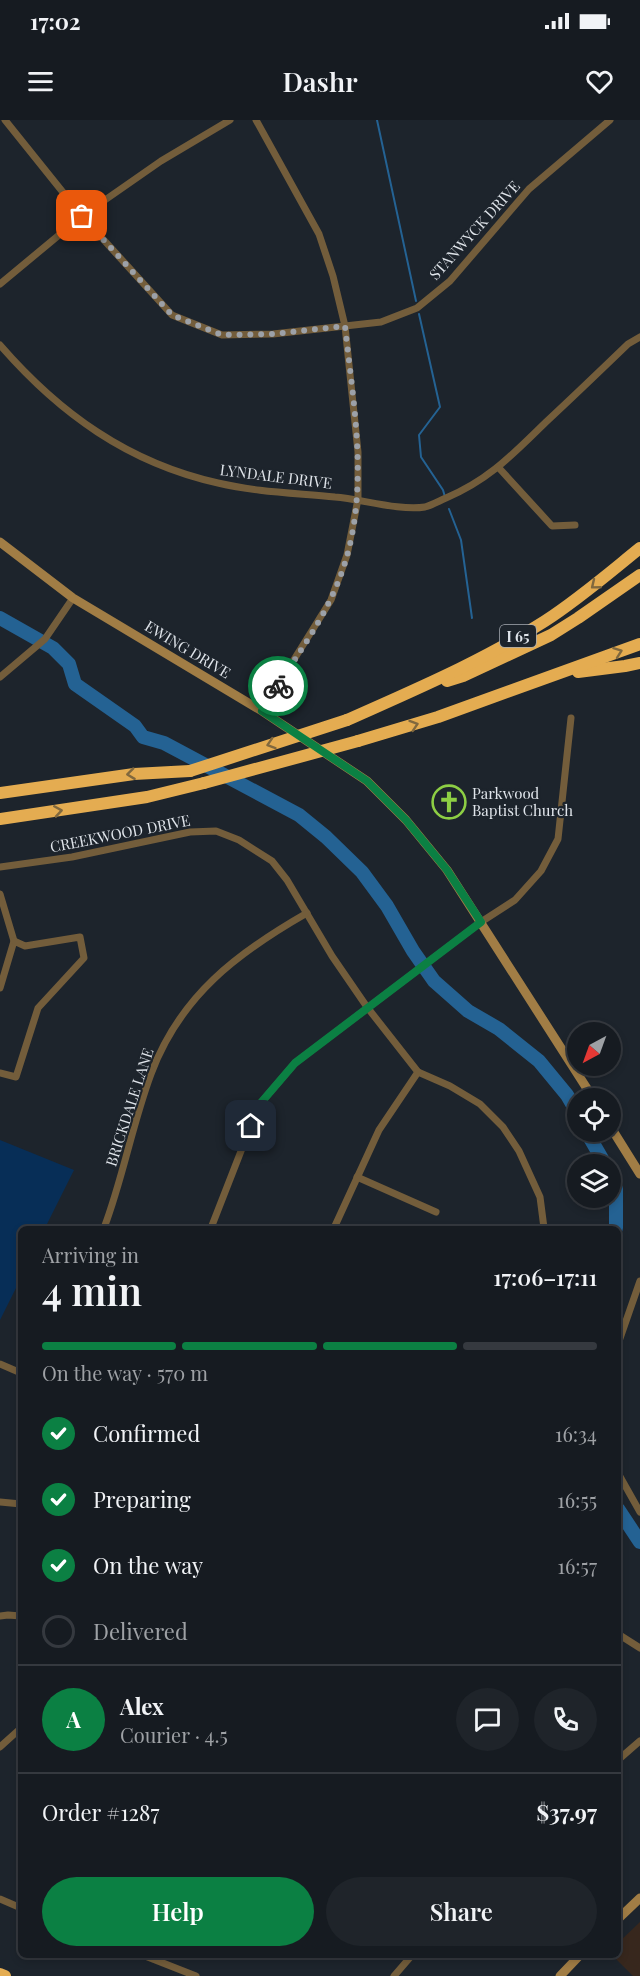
<!DOCTYPE html>
<html lang="en">
<head>
<meta charset="utf-8">
<style>
  :root { --surface:#161b21; --page:#1f242a; --text:#f1f3f6; --muted:#9ea1a5; --line:#35393f; --accent:#0b8043 }
  body { margin:0; font-family:"Playfair Display",serif; background:var(--page); color:var(--text); height:100vh; display:flex; flex-direction:column; font-size:22px; white-space:nowrap }
  * { box-sizing:border-box; margin:0 }
  p { font-size:20px; color:var(--muted) }
  .icon { flex:none; width:33px; height:33px; fill:none; stroke:currentColor; stroke-width:2; stroke-linecap:round; stroke-linejoin:round }
  .map { position:relative; flex:1; overflow:hidden }
  .panel { position:absolute; left:18px; top:1106px; width:603px; height:732px; display:flex; flex-direction:column; background:var(--surface); border-radius:9px; box-shadow:0 3px 9px #0003,0 0 0 2px var(--line) }
  .panel>* { flex:none }
  .needle { width:39px; rotate:221deg }
  .fabs { position:absolute; left:567px; top:902px; display:grid; gap:12px }
  .fabs a { display:grid; place-items:center; width:54px; height:54px; border-radius:50%; background:var(--surface); box-shadow:0 3px 9px #0003,0 0 0 2px var(--line); font-size:30px }
  .pin { position:absolute; display:grid; place-items:center; width:51px; height:51px; color:#fff; margin:-26px; border-radius:12px; box-shadow:0 3px 9px #0006 }
  .courier { position:absolute; display:grid; place-items:center; width:60px; height:60px; margin:-30px; border:4px solid #0b8043; border-radius:50%; background:#fff; color:#222; box-shadow:0 2px 8px #0007 }
  .overview em { font-style:normal; font-weight:600 }
  .overview div { display:flex; flex-direction:column-reverse }
  .overview { display:flex; align-items:center; justify-content:space-between; height:102px; padding:0 24px }
  h1 { font-size:39px; font-weight:600; line-height:45px }
  .bar { display:grid; grid-template-columns:repeat(4,1fr); gap:9px 6px; align-content:center; height:72px; padding:0 24px }
  .bar i { height:8px; border-radius:4px; background:var(--line) }
  .bar .on { background:var(--accent) }
  .bar p { grid-column:span 4 }
  .line { display:flex; align-items:center; gap:15px; padding:0 24px; border-top:2px solid var(--line) }
  .line div { flex:1 }
  .round { display:grid; place-items:center; flex:none; width:63px; height:63px; border-radius:32px; background:var(--page) }
  ol { padding:0 24px; list-style:none }
  li { display:flex; align-items:center; gap:18px; height:66px }
  li p { margin-inline-start:auto }
  li .icon { padding:6px; border-radius:50%; background:var(--accent); color:#fff; stroke-width:4 }
  li:last-child { color:var(--muted) }
  li i { width:33px; height:33px; border:3px solid var(--line); border-radius:50% }
  .button { display:flex; gap:12px; margin-top:auto; padding:12px 24px }
  .button a { flex:1; height:69px; border-radius:36px; background:var(--accent); color:#fff; font-size:24px; font-weight:600; line-height:69px; text-align:center }
  .button a+a { background:var(--page); color:var(--text) }
  .status { display:flex; justify-content:space-between; align-items:center; height:42px; padding:0 30px; background:var(--surface); direction:ltr }
  .status svg { height:16px; fill:currentColor }
  header { display:flex; justify-content:space-between; align-items:center; height:78px; padding:0 24px; background:var(--surface); font-size:27px; font-weight:600 }
  .map>svg:first-child { display:block }
  .education { fill:#37271d }
  .green { fill:#072e57 }
  .lines { fill:none; stroke-linecap:round; stroke-linejoin:round }
  .stream { stroke:#246293; stroke-width:2 }
  .river { stroke:#246293; stroke-width:14 }
  .minor { stroke:#735d3b; stroke-width:7 }
  .secondary { stroke:#a17d45; stroke-width:9 }
  .motorway { stroke:#e4ac51; stroke-width:12 }
  .motorway-bridge { stroke:#e4ac51; stroke-width:12 }
  .oneway { stroke:#80683e }
  .done { stroke:#9ca1a8; stroke-width:6; stroke-dasharray:0 10.8 }
  .route { stroke:#0b8043; stroke-width:8 }
  .labels { text-anchor:middle; dominant-baseline:central; stroke-width:4.5; stroke-linejoin:round; paint-order:stroke }
  .shield { fill:#1d242c; stroke:#a6abb2; stroke-width:1.5 }
  .shield-label { font-size:14px; font-weight:bold; fill:#e0e5eb }
  .street-label { font-size:15px; fill:#e0e5eb; stroke:#1d242c }
  .poi-label { font-size:15px; fill:#e0e5eb; stroke:#1d242c; text-anchor:start }
</style>
</head>
<body>
<div class="status"><b>17:02</b><svg viewBox="0 0 49 12"><path d="M0 12V9h3v3zM5 12V6h3v6zM10 12V3h3v9zM15 12V0h3v12zM26 1h20v11H26zM47 4h2v5h-2z"/></svg></div>
<header><svg class="icon" aria-label="menu" viewBox="0 0 24 24"><path d="M4 6h16M4 12h16M4 18h16"/></svg>Dashr<svg class="icon" aria-label="heart" viewBox="0 0 24 24"><path d="M12 20l-8-8c-3-5 5-10 8-4 3-6 11-1 8 4z"/></svg></header>
<div class="map">
<svg width="640" height="1856" viewBox="0 0 640 1856">
  <rect width="100%" height="100%" fill="#1d242c"/>
  <!-- education -->
  <polygon class="education" points="640,1802 640,1856 633,1856 612,1835 618,1834 618,1823"/>
  <!-- green -->
  <polygon class="green" points="0,1020 74,1050 45,1108 21,1108 21,1158 0,1200"/>
  <g class="lines">
    <!-- stream -->
    <g class="stream">
      <polyline points="377,0 416,181"/>
      <polyline points="419,194 440,287 419,315 421,337 443,370 445,377"/>
      <polyline points="449,389 461,420 472,498"/>
    </g>
    <!-- river -->
    <g class="river">
      <polyline points="0,498 53,528 69,544 75,564 135,606 143,617 164,623 299,695 326,717 362,752 387,786 413,831 434,861 468,891 499,909 539,941 567,975 578,994"/>
      <polyline points="586,1011 605,1044"/>
      <polyline points="610,1056 616,1069 616,1108"/>
      <polyline points="618,1389 640,1422"/>
    </g>
    <!-- minor -->
    <g class="minor">
      <polyline points="5,0 82,96 172,195 222,215 273,214 381,202 417,188 450,161 529,69 610,0"/>
      <polyline points="256,0 319,114 333,156 345,206 358,332 358,379 347,435 331,480 262,591"/>
      <polyline points="0,164 82,96 161,41 230,0"/>
      <path d="M 0,225 C 59,293 128,343 218,363 C 256,372 296,373 335,377 C 361,379 399,391 425,387 C 432,385 439,381 446,378 C 489,360 513,334 546,302 C 574,276 601,250 628,224 L 640,217"/>
      <polyline points="499,348 552,406 575,405"/>
      <polyline points="0,557 45,519 73,478"/>
      <polyline points="0,747 72,737 190,712 216,711 239,720 272,741 287,760 332,836 367,887 418,952 450,966 480,984 503,1007 519,1031 540,1077 544,1108"/>
      <polyline points="0,774 14,821 0,868"/>
      <polyline points="0,953 16,957 38,888 84,838 80,817 25,826 14,821"/>
      <polyline points="357,1057 436,1092"/>
      <path d="M 104,1108 C 123,1058 132,1005 151,954 C 180,876 237,833 307,793"/>
      <polyline points="211,1108 259,985 295,943 481,802 515,780 541,751 558,719 571,598"/>
      <polyline points="334,1108 379,1010 418,952"/>
      <polyline points="618,1224 640,1161"/>
      <polyline points="0,1244 21,1253"/>
      <polyline points="618,1353 640,1392"/>
      <polyline points="0,1382 21,1384"/>
      <polyline points="0,1496 8,1495 21,1496"/>
      <polyline points="618,1514 640,1528"/>
      <polyline points="0,1627 21,1608"/>
      <polyline points="618,1640 640,1621"/>
      <polyline points="0,1779 21,1788"/>
      <polyline points="140,1834 196,1856"/>
      <polyline points="394,1856 413,1834"/>
    </g>
    <!-- secondary -->
    <g class="secondary">
      <polyline points="0,422 73,478 262,591 367,661 406,700 447,750 593,978"/>
      <polyline points="610,1006 640,1054"/>
      <polyline points="618,1799 640,1778"/>
      <polyline points="560,1856 581,1834"/>
    </g>
    <!-- motorway -->
    <g class="motorway">
      <polyline points="578,552 625,546 640,543"/>
      <polyline points="447,561 463,556 551,515 578,498 640,455"/>
      <path d="M 347,600 C 414,570 483,541 545,501 C 579,479 609,453 640,428"/>
      <polyline points="358,621 438,597 640,524"/>
      <polyline points="0,673 134,654 190,651"/>
      <polyline points="0,699 147,677 204,663"/>
      <polyline points="0,1854 5,1856"/>
    </g>
    <!-- motorway-bridge -->
    <g class="motorway-bridge">
      <polyline points="190,651 347,600"/>
      <polyline points="204,663 358,621"/>
    </g>
  </g>
  <!-- one-way arrows -->
  <defs><path id="oneway-chevron" d="M-2-3.5L2.5 0L-2 3.5" fill="none" stroke-width="1.6" stroke-linecap="round" stroke-linejoin="round" transform="scale(1.5)"/></defs>
  <g class="oneway">
    <use href="#oneway-chevron" transform="translate(595 465) rotate(141)"/>
    <use href="#oneway-chevron" transform="translate(618 532) rotate(-20)"/>
    <use href="#oneway-chevron" transform="translate(414 605) rotate(-18)"/>
    <use href="#oneway-chevron" transform="translate(271 624) rotate(162)"/>
    <use href="#oneway-chevron" transform="translate(131 654) rotate(173)"/>
    <use href="#oneway-chevron" transform="translate(58 691) rotate(-9)"/>
  </g>
  <g class="lines">
    <!-- done -->
    <path class="done" d="M 82,96 L 172,195 L 222,215 L 273,214 L 345,206 C 355,299 374,392 330,480 C 316,510 295,538 278,566"/>
    <!-- route -->
    <polyline class="route" points="251,1006 259,985 295,943 481,802 447,750 406,700 367,661 262,591 278,566"/>
  </g>
  <!-- icons -->
  <defs>
    <symbol id="church-ring" viewBox="-11 -11 22 22"><circle r="9.5" fill="#1d242c" stroke="#8dce44" stroke-width="1.5"/><path d="M-1.2-6h2.4v3.5h3.3v2.4h-3.3V6h-2.4V-.1h-3.3v-2.4h3.3Z" fill="#8dce44"/></symbol>
  </defs>
  <g fill-rule="evenodd">
    <use href="#church-ring" x="430" y="663" width="38" height="38"/>
  </g>
  <g class="labels">
    <!-- shield labels -->
    <rect class="shield" x="500" y="505" width="36" height="22" rx="4.5"/>
    <g class="shield-label">
      <text x="518" y="516">I 65</text>
    </g>
    <!-- street labels -->
    <g class="street-label">
      <text transform="translate(474 110) rotate(-48)">STANWYCK DRIVE</text>
      <text transform="translate(276 356) rotate(7)">LYNDALE DRIVE</text>
      <text transform="translate(188 529) rotate(31)">EWING DRIVE</text>
      <text transform="translate(120 713) rotate(-11)">CREEKWOOD DRIVE</text>
      <text transform="translate(129 987) rotate(-72)">BRICKDALE LANE</text>
    </g>
    <!-- poi labels -->
    <g class="poi-label">
      <text x="472" y="673">Parkwood<tspan x="472" dy="17">Baptist Church</tspan></text>
    </g>
  </g>
</svg>
<div class="fabs">
<a><svg class="needle" viewBox="-14 -14 28 28"><path d="M0-13l5 13h-10z" fill="#e53935"/><path d="M0 13l5-13h-10z" fill="#9ea1a5"/></svg></a>
<a><svg class="icon" aria-label="locate" viewBox="0 0 24 24"><circle cx="12" cy="12" r="6"/><path d="M12 2v4M12 18v4M2 12h4M18 12h4"/></svg></a>
<a><svg class="icon" aria-label="layers" viewBox="0 0 24 24"><path d="M12 4l9 5-9 5-9-5zM3 14l9 5 9-5"/></svg></a>
</div>
<div class="pin" style="left:82px;top:96px;background:#ea580c"><svg class="icon" aria-label="bag" viewBox="0 0 24 24"><path d="M5 8h14l-1 12H6zM9 8a3 3 0 0 1 6 0"/></svg></div>
<div class="pin" style="left:251px;top:1006px;background:#1f2937"><svg class="icon" aria-label="home" viewBox="0 0 24 24"><path d="M3 11l9-7 9 7M6 9v11h12V9"/></svg></div>
<div class="courier" style="left:278px;top:566px"><svg class="icon" aria-label="bike" viewBox="0 0 24 24"><circle cx="6" cy="16" r="4"/><circle cx="18" cy="16" r="4"/><path d="M6 16l4-8h5l3 8M10 8l3 8H6M13 5h3"/></svg></div>
<section class="panel">
<div class="overview"><div><h1>4 min</h1><p>Arriving in</p></div><em>17:06–17:11</em></div>
<div class="bar"><i class="on"></i><i class="on"></i><i class="on"></i><i></i><p>On the way · 570 m</p></div>
<ol>
<li><svg class="icon" aria-label="check" viewBox="0 0 24 24"><path d="M5 12l5 5 9-10"/></svg>Confirmed<p>16:34</p></li>
<li><svg class="icon" aria-label="check" viewBox="0 0 24 24"><path d="M5 12l5 5 9-10"/></svg>Preparing<p>16:55</p></li>
<li><svg class="icon" aria-label="check" viewBox="0 0 24 24"><path d="M5 12l5 5 9-10"/></svg>On the way<p>16:57</p></li>
<li><i></i>Delivered</li>
</ol>
<div class="line" style="height:108px"><b class="round" style="background:var(--accent);color:#fff">A</b><div><b>Alex</b><p>Courier · 4.5</p></div><a class="round"><svg class="icon" aria-label="chat" viewBox="0 0 24 24"><path d="M4 5h16v11H9l-5 4z"/></svg></a><a class="round"><svg class="icon" aria-label="phone" viewBox="0 0 24 24"><path d="M5 4h4l2 5-3 2q2 4 5 5l2-3 5 2v4C11 20 4 13 5 4z"/></svg></a></div>
<div class="line" style="height:78px"><div>Order #1287</div><b>$37.97</b></div>
<div class="button"><a>Help</a><a>Share</a></div>
</section>
</div>
</body>
</html>
